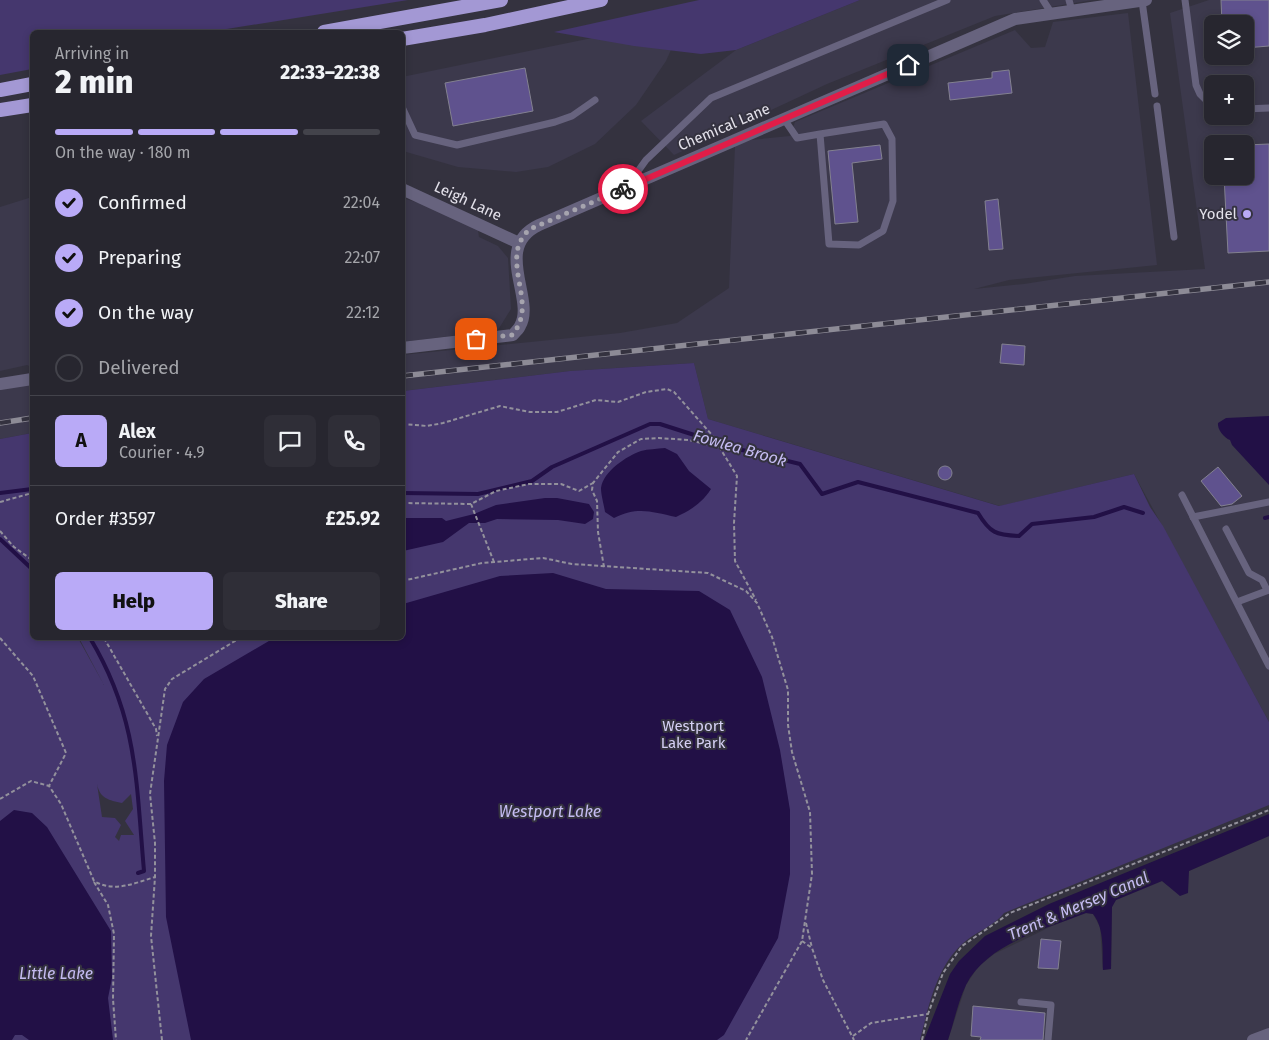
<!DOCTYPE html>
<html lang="en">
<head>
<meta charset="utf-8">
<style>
  :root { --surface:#27262f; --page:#2f2e37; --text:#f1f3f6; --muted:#a4a5aa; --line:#43434b; --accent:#b9aaf7 }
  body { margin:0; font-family:"Fira Sans",sans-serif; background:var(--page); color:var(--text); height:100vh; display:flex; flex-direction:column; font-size:19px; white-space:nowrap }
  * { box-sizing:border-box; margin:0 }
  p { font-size:16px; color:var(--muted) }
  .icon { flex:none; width:28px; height:28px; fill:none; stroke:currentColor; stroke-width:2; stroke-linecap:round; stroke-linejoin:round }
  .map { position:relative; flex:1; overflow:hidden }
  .side { position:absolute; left:30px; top:30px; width:375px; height:610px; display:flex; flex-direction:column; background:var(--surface); border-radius:8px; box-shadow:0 2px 8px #0003,0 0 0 1px var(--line) }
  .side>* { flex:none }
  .controls { position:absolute; left:1204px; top:15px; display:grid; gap:10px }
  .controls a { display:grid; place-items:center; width:50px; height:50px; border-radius:8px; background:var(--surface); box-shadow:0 2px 8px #0003,0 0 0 1px var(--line); font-size:25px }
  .pin { position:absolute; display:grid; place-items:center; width:42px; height:42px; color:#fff; margin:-21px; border-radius:10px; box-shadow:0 2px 8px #0006 }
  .courier { position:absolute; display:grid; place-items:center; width:50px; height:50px; margin:-25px; border:4px solid #e11d48; border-radius:50%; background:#fff; color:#222; box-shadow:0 1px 6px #0007 }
  .overview em { font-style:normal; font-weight:800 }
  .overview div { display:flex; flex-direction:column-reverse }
  .overview { display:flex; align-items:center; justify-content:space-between; height:85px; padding:0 25px }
  h1 { font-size:32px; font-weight:800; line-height:38px }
  .bar { display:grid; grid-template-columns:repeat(4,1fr); gap:8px 5px; align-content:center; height:60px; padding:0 25px }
  .bar i { height:6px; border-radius:4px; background:var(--line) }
  .bar .current { background:var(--accent) }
  .bar p { grid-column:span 4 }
  .line { display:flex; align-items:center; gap:12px; padding:0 25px; border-top:1px solid var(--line) }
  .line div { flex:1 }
  .round { display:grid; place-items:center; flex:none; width:52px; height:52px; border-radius:8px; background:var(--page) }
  ol { padding:0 25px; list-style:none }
  li { display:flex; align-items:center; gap:15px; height:55px }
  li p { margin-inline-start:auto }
  li .icon { padding:5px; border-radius:50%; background:var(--accent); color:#111; stroke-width:4 }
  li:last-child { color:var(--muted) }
  li i { width:28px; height:28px; border:2px solid var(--line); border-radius:50% }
  .button { display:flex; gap:10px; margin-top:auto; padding:10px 25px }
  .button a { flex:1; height:58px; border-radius:8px; background:var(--accent); color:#111; font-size:20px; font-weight:800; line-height:58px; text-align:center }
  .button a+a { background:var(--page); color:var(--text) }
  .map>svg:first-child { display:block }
  .built { fill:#3c394c; fill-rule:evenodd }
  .green { fill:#45376e; fill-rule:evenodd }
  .water { fill:#221046 }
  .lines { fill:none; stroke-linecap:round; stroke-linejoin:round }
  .stream { stroke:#221046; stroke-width:4 }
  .building { fill:#5f528e; stroke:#838190 }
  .path { stroke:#93919c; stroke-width:2; stroke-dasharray:4 2.5; stroke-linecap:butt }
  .service { stroke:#67637e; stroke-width:7 }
  .minor { stroke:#67637e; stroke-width:12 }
  .trunk { stroke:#a398d4; stroke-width:14 }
  .rail-casing { stroke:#8d8b96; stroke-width:5.5 }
  .rail { stroke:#34323f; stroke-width:4; stroke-dasharray:11; stroke-linecap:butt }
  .done { stroke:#a6a4ae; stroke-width:5; stroke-dasharray:0 9 }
  .route { stroke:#e11d48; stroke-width:6 }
  .poi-dot { fill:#b9aaf7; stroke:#34323f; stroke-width:2 }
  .labels { text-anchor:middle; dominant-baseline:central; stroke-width:4; stroke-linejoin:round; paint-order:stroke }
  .street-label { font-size:15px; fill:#e3e1ea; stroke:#34323f }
  .poi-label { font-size:15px; fill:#e3e1ea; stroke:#34323f; text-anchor:end }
  .park-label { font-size:15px; fill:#d5d0f4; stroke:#34323f }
  .water-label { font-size:16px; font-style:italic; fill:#c5bcf2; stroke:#34323f }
</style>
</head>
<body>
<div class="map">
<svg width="1269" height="1040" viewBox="0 0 1269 1040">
  <rect width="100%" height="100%" fill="#34323f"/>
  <!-- built -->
  <g class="built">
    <polygon points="860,0 1093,0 995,16 827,84 674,155 641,121 736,50"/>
    <path d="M 1209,0 L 1269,0 L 1269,722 L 1134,474 L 1000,506 L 708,419 L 694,363 L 570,371 L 403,391 L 402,355 L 620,333 L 677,323 L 729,288 L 735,146 L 751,140 L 790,136 L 795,122 L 1015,30 L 1031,48 L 1045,47 L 1053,22 L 1128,13 L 1157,265 L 1009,280 L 974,289 L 1024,284 L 1075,276 L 1205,269 L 1170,13 ZM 1212,24 L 1245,24 L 1245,56 L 1212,56 ZM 1212,84 L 1245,84 L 1245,116 L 1212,116 ZM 1212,144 L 1245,144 L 1245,176 L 1212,176 Z"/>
    <polygon points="670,22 674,43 666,61 636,105 595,144 548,167 516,172 458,167 403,151 402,77"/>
    <polygon points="32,197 32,367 27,365 0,371 0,207"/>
    <polygon points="402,198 433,207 478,230 479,237 498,246 508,258 511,309 498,330 403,342"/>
    <polygon points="32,383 32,433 0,439 0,388"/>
    <polygon points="1269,836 1269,1040 948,1040 966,985 978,967 994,954 1052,926 1086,913 1093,914 1100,927 1103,970 1111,969 1112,907 1116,900 1162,881 1167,885 1189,871"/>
  </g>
  <!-- green -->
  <g class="green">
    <polygon points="0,0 408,0 208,32 32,32 32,69 0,75"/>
    <polygon points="699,0 860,0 736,50 701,54 634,46 554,32"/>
    <path d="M 694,363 L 708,419 L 999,506 L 1134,474 L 1150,507 L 1163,526 L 1269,722 L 1269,805 L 1004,913 C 995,925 978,931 967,940 C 937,963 929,1005 920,1040 L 0,1040 L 0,439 L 32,433 L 32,638 L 78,638 L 104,685 L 79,638 L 402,638 L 403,391 L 570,371 ZM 97,784 C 100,799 109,800 122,803 L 131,794 L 133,809 L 125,821 L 134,835 L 121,835 L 119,841 L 115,837 L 121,825 L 115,818 L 102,817 Z"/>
  </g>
  <!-- water -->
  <g class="water">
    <path d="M 1269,416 L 1269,485 L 1232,445 L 1230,440 C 1224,438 1217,429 1218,423 L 1226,418 Z"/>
    <path d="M 665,448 L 677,454 L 689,471 L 711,489 C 702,503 691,510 676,517 C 652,512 638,506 614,518 L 605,512 C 604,505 601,495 601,488 C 603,471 627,456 641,451 C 648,449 657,449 665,448 Z"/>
    <polygon points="545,498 557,498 589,504 594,512 593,519 585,524 558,520 497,519 485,523 469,523 443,542 403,551 403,518 442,518 446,521 474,514 496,505"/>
    <polygon points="553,573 606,589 699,591 730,610 762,677 780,750 790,810 790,874 778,938 724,1035 717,1040 191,1040 166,917 164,781 167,745 183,702 204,679 274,638 402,638 403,604 500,576"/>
    <polygon points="14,810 32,813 47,827 111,931 112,978 108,998 113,1040 29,1040 22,1035 15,1035 12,1040 0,1040 0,821"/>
    <path d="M 1269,814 L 1269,836 L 1189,871 L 1188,893 L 1180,896 L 1162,881 L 1116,900 L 1112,907 L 1111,969 L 1103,970 C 1102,952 1105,929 1093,914 L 1086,913 C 1046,929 987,943 966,985 C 958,1002 954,1022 948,1040 L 924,1040 L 950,974 L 959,961 L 985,936 L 1049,904 Z"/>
  </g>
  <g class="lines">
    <!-- stream -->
    <g class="stream">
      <polyline points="0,493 32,489"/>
      <path d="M 402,493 L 478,494 L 532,481 L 552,467 L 650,424 L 660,424 L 738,449 L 800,464 L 822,494 L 858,482 L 978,513 C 990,533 996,535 1019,536 L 1032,524 L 1094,517 L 1124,507 L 1143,513"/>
      <polyline points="1265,518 1269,517"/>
      <polyline points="0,539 32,569"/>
      <path d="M 90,638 C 138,718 136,781 144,871 L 138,873"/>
    </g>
  </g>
  <!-- building -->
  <g class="building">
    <polygon points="1221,0 1269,0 1269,46 1245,48 1245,24 1222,24"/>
    <polygon points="525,68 533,111 453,126 445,83"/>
    <polygon points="1009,70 1012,93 950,100 948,83 992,78 992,72"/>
    <polygon points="1269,144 1269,251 1228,253 1224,176 1245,176 1245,145"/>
    <polygon points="880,145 882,159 852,163 858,222 835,224 828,151"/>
    <polygon points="998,199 1003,249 989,250 985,201"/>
    <polygon points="1002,344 1025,346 1024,365 1000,363"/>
    <circle cx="945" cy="473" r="7"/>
    <polygon points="1218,467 1242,496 1232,504 1221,506 1201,481"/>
    <polygon points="1041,939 1061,941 1058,969 1038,968"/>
    <polygon points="973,1006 1045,1013 1043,1040 980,1040 981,1037 971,1036"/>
  </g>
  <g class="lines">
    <!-- path -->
    <g class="path">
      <polyline points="402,424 427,426 443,423 500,406 530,412 557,412 596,400 618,402 646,392 667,389 674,392 712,435 737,476 734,523 735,561 756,600"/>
      <polyline points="0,502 32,493"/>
      <polyline points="402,503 471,504 496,491 529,484 561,484 579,491 593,483"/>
      <polyline points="471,504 494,562"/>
      <polyline points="0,531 14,547 32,560"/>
      <polyline points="604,567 598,532 597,501 592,490 593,483 618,452 641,439 659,438 688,440 720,447"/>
      <polyline points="402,581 482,563 543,558 572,564 708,573 746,591 757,603 772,637 788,690 788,725 792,752 810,812 812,874 802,941 746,1040"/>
      <polyline points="0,638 33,676 66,753 49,786"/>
      <polyline points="104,638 156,729 157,736"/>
      <path d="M 0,799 L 31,781 L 49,786 L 61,804 L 94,881 C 114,893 135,883 155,877"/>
      <polyline points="94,882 108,905 114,934 113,999 116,1040"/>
      <polyline points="806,923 812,948"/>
      <polyline points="802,941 812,948 823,980 854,1040"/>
      <polyline points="853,1036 871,1023 928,1014"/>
      <polyline points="162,1040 151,936 155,877 155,843 150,794 165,689 172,679 240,638"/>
      <polyline points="922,1040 928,1014 943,973 962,946 1010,913 1269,810"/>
    </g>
    <!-- service -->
    <g class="service">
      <polyline points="1043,0 1052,14"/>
      <polyline points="1069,0 1072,11"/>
      <polyline points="1185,0 1196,85 1200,94 1212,106"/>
      <polyline points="1142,1 1155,94"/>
      <polyline points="1157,106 1174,237"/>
      <polyline points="402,107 415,135 457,145 555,122 572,116 595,100"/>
      <polyline points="1245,109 1269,108"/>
      <polyline points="784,119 797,138 820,134 829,244 859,245 883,231 893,201 892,139 884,124 820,134"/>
      <polyline points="628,185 646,160 711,98 947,0"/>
      <polyline points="1182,495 1269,666"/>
      <polyline points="1193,517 1269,502"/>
      <polyline points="1226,529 1249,573 1262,580 1267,590"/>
      <polyline points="1237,602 1269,590"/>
      <polyline points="1021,1002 1051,1005 1048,1040"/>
    </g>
    <!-- minor -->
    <g class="minor">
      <polyline points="402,189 519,243"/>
      <path d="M 402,348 L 513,335 C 515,332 519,329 520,326 C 536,299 492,247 539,225 L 1015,19 L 1146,0"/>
      <polyline points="0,384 32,379"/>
      <polyline points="1253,1040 1269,1034"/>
    </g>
    <!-- trunk -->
    <g class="trunk">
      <polyline points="324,32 501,0"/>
      <polyline points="402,39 485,25 601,0"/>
      <polyline points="0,90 32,84"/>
      <polyline points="0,110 32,105"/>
    </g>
    <defs>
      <g id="rail">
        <polyline points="402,376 1269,282"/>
        <polyline points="0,423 32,418"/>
      </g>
    </defs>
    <!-- rail casing -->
    <use href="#rail" class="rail-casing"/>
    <!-- rail -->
    <use href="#rail" class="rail"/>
  </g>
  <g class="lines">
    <!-- done -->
    <path class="done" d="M 476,339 L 512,335 C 536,308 509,275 519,244 C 521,239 525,235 528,230 L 623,189"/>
    <!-- route -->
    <polyline class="route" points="623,189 908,65"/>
  </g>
  <!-- markers -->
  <circle class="poi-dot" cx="1247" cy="214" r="5"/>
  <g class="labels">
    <!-- street labels -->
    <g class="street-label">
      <text transform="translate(724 127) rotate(-23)">Chemical Lane</text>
      <text transform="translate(468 201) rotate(25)">Leigh Lane</text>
    </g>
    <!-- poi labels -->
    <g class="poi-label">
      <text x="1237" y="214">Yodel</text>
    </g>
    <!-- park labels -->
    <g class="park-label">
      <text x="693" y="726">Westport<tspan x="693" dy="17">Lake Park</tspan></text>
    </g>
    <!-- water labels -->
    <g class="water-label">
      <text transform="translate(740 448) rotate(16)">Fowlea Brook</text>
      <text x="550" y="811">Westport Lake</text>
      <text transform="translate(1078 906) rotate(-23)">Trent &amp; Mersey Canal</text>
      <text x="56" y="973">Little Lake</text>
    </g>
  </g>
</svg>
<div class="controls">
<a><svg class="icon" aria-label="layers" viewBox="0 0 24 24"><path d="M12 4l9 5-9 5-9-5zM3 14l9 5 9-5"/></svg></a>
<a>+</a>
<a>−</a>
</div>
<div class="pin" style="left:476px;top:339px;background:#ea580c"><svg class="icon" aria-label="bag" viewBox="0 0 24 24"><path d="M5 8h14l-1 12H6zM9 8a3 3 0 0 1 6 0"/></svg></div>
<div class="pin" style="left:908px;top:65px;background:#1f2937"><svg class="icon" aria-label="home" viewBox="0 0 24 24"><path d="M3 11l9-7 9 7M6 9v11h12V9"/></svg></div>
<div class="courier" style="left:623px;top:189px"><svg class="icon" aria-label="bike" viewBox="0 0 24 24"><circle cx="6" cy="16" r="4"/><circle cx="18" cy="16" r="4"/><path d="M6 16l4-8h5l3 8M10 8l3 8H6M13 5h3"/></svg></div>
<section class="side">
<div class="overview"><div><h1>2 min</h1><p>Arriving in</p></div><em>22:33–22:38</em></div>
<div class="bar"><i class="current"></i><i class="current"></i><i class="current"></i><i></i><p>On the way · 180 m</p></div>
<ol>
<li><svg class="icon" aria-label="check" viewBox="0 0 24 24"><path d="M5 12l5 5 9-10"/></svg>Confirmed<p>22:04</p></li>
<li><svg class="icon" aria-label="check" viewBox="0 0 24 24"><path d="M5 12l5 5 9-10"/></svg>Preparing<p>22:07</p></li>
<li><svg class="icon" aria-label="check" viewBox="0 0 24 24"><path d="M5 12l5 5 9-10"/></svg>On the way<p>22:12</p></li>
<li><i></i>Delivered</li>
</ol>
<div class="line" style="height:90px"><b class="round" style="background:var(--accent);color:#111">A</b><div><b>Alex</b><p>Courier · 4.9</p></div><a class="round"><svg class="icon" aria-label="chat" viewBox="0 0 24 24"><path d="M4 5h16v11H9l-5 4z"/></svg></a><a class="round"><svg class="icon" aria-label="phone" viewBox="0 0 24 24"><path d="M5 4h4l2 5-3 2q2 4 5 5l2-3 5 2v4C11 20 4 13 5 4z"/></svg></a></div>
<div class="line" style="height:65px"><div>Order #3597</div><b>£25.92</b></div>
<div class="button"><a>Help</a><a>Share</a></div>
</section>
</div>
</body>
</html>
